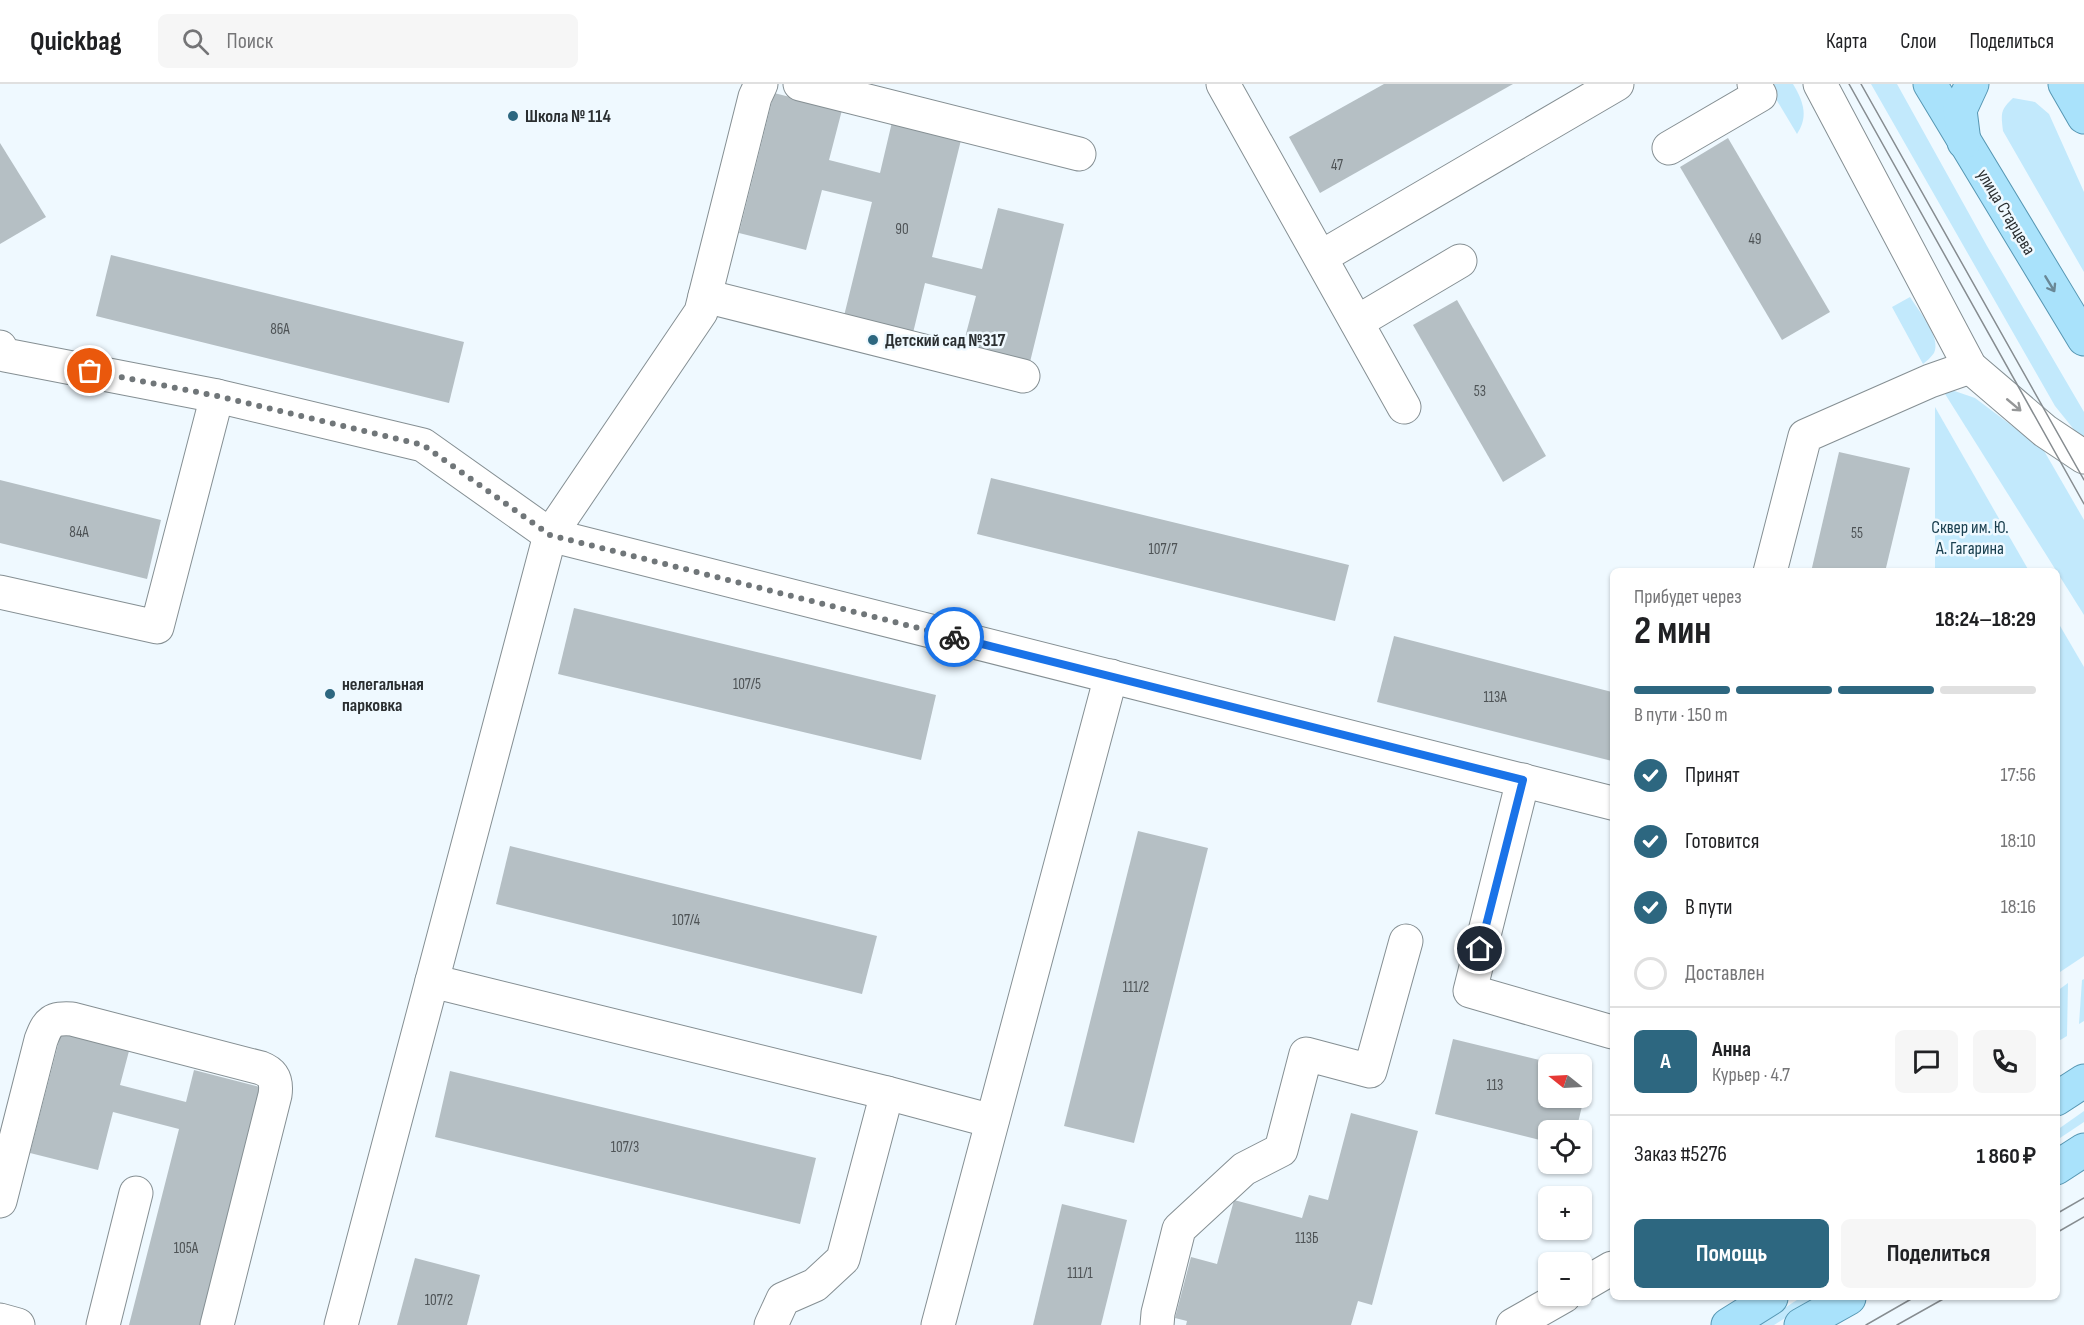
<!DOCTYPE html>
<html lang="ru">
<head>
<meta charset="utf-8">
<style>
  :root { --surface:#fff; --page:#f6f6f6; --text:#202124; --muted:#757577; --line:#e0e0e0; --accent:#2d6780 }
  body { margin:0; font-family:"Sofia Sans Condensed",sans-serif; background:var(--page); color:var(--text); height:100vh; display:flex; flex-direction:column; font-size:22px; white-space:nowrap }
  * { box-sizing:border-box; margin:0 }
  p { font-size:20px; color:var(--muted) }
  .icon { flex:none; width:33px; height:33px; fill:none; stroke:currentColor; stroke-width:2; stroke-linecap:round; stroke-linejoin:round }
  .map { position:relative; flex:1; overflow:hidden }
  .sheet { position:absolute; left:1610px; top:484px; width:450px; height:732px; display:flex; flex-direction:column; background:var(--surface); border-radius:9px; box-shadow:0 2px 4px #0004 }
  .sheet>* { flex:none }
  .needle { width:39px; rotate:288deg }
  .buttons { position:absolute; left:1538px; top:970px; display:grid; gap:12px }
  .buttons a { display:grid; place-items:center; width:54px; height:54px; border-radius:9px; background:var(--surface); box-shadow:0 2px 4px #0004; font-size:30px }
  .pin { position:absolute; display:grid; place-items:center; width:51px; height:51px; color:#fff; margin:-26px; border:3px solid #fff; border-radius:50%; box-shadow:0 2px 6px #0007 }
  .courier { position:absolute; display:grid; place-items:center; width:60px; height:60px; margin:-30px; border:4px solid #1a73e8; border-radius:50%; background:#fff; color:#222; box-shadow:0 2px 8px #0007 }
  .summary em { font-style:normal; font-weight:700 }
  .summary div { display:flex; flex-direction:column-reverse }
  .summary { display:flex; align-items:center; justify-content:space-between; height:102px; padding:0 24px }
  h1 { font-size:39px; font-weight:700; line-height:45px }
  .bar { display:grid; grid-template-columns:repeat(4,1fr); gap:9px 6px; align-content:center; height:72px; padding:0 24px }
  .bar i { height:8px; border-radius:4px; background:var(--line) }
  .bar .current { background:var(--accent) }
  .bar p { grid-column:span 4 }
  .line { display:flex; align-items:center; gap:15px; padding:0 24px; border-top:2px solid var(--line) }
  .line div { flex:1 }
  .round { display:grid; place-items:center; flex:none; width:63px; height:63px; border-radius:9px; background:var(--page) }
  ol { padding:0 24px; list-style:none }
  li { display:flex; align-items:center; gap:18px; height:66px }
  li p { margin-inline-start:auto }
  li .icon { padding:6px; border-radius:50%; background:var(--accent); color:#fff; stroke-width:4 }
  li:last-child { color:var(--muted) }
  li i { width:33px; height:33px; border:3px solid var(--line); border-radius:50% }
  .cta { display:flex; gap:12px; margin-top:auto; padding:12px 24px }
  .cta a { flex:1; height:69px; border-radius:9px; background:var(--accent); color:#fff; font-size:24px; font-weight:700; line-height:69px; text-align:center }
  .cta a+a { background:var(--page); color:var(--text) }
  header { display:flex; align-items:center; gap:36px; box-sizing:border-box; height:84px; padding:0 30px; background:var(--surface); border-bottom:2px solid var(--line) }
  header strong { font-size:28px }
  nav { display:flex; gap:33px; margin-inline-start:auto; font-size:21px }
  .search { width:420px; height:54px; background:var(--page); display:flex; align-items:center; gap:15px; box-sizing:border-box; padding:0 21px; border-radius:9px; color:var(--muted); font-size:22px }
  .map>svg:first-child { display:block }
  .green { fill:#c2e9fc }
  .building { fill:#b5bfc4 }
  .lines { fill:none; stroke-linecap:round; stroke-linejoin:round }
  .minor-casing { stroke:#858f93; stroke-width:35 }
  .major-casing { stroke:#5797b3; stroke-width:35 }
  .minor { stroke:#fff; stroke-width:33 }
  .major { stroke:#a9e2fb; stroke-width:33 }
  .tram { stroke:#868c90; stroke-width:1.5 }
  .oneway { stroke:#6a8896 }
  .oneway2 { stroke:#959798 }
  .done { stroke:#707679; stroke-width:6; stroke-dasharray:0 10.8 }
  .route { stroke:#1a73e8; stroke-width:8 }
  .poi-dot { fill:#2d6780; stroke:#eff9ff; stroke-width:2 }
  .labels { text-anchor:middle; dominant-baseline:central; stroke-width:5; stroke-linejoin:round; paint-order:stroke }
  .number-label { font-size:15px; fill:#4e5356 }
  .poi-label { font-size:18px; font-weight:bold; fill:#2b2f31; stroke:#eff9ff; text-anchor:start }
  .street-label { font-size:18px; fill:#2b2f31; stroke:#eff9ff }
  .park-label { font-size:18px; fill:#1a4050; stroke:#eff9ff }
</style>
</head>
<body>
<header>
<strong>Quickbag</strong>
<div class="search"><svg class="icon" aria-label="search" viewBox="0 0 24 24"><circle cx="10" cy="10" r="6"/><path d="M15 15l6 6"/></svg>Поиск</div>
<nav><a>Карта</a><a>Слои</a><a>Поделиться</a></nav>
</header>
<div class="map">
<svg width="2084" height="1241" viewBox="0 0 2084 1241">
  <rect width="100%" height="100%" fill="#eff9ff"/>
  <!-- green -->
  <g class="green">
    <path d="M 1767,0 L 1793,0 C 1803,17 1809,32 1797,50 Z"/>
    <polygon points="1871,0 1897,0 1987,162 2084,328 2084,358 2055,322"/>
    <path d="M 2013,14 L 2035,18 L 2049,30 L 2084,108 L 2084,188 L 2003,47 C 2001,30 2000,26 2013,14 Z"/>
    <path d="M 1910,213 C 1918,226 1942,254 1934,269 C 1931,273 1927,277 1923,280 L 1892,223 Z"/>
    <polygon points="1940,302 1975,314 2043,365 2084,436 2084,531"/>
    <polygon points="1935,323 2029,487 1935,487"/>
    <polygon points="2056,535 2084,583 2084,872 2057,890"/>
    <polygon points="2084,895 2084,937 2079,940 2082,896"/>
    <polygon points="2068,899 2067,952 2057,958 2057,907"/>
    <polygon points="2084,1027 2084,1038 2057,1056 2057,1046"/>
    <polygon points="1800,1214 1817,1214 1774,1241 1761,1241 1760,1240"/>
  </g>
  <!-- building -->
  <g class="building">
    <polygon points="1384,0 1513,0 1320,109 1289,53"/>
    <polygon points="774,9 842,26 829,76 880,89 892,38 961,56 932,173 982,185 998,124 1064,140 1030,278 963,261 976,212 925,199 913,249 844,232 872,118 822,106 806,166 739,149"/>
    <polygon points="1728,54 1830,228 1782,256 1680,83"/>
    <polygon points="0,59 46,133 0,160"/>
    <polygon points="111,171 464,258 449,319 96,232"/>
    <polygon points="1457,216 1546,372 1503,398 1413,241"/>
    <polygon points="1839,368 1910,384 1885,488 1811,488"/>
    <polygon points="991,394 1349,481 1335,537 977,450"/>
    <polygon points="0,396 161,436 147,495 0,459"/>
    <polygon points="574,524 936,611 921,676 558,590"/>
    <polygon points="1394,552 1612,608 1612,677 1377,618"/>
    <polygon points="1138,747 1208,764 1134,1059 1064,1042"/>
    <polygon points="510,762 877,852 862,910 496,820"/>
    <polygon points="61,949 129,967 120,1001 186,1018 194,986 264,1004 203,1241 129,1241 179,1045 113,1028 98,1086 30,1069"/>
    <polygon points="1453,955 1556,980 1548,981 1548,1014 1581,1014 1581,986 1590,989 1576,1047 1548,1047 1548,1058 1435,1030"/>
    <polygon points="450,987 816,1074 800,1140 435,1053"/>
    <polygon points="1351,1029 1418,1047 1372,1221 1358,1217 1351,1241 1186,1241 1187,1237 1175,1234 1191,1173 1217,1180 1234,1116 1302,1134 1309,1111 1328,1116"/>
    <polygon points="1062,1120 1127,1136 1101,1241 1033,1241"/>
    <polygon points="415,1174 480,1191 467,1241 397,1241"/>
  </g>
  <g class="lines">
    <defs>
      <g id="minor">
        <polyline points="800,0 1079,70"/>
        <polyline points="1223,0 1404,323"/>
        <polyline points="1820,0 1970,283 2045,347 2084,373"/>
        <polyline points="1669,64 1760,11 1754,0"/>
        <polyline points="1321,173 1617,0"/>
        <polyline points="705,212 1023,292"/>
        <polyline points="1357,238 1460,177"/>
        <polyline points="0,263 5,271 217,312 423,361 550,451 1612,719"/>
        <polyline points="1770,488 1805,352 1930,297 1970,283"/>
        <polyline points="0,508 157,543 217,312"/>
        <polyline points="1523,696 1470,907 1612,948"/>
        <polyline points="432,897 887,1009 992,1037"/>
        <path d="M 0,1117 L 41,956 C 48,937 52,934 72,935 L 261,984 C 274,989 277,997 275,1011 L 217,1241"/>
        <polyline points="1581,1202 1612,1184"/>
        <polyline points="0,1236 18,1241"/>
        <polyline points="103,1241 136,1109"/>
        <polyline points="341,1241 550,451 701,228 755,13 761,0"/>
        <polyline points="771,1241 783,1215 815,1201 843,1175 887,1009"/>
        <polyline points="938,1241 1111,592"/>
        <polyline points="1157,1241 1158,1229 1179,1145 1244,1085 1281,1066 1306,970 1370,987 1406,857"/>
        <polyline points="1513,1241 1564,1212"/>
      </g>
      <g id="major">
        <polyline points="1930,0 2084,255"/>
        <polyline points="2065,0 2084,33"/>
        <polyline points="1964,58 1960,26 1972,0"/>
        <polyline points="2056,1015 2084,997"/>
        <polyline points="2056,1084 2084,1066"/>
        <polyline points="1728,1241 1771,1214"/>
        <polyline points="1801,1241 1849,1214"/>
      </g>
    </defs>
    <!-- minor casing -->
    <use href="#minor" class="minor-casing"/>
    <!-- major casing -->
    <use href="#major" class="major-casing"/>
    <!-- minor -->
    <use href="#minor" class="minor"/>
    <!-- major -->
    <use href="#major" class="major"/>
    <!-- tram -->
    <g class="tram">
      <polyline points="1849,0 2084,420"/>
      <polyline points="1861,0 2084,396"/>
      <polyline points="2056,1130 2084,1114"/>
      <polyline points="2056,1149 2084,1133"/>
      <polyline points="1866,1241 1913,1214"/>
      <polyline points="1897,1241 1945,1214"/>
    </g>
  </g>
  <!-- one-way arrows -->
  <defs><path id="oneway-shaft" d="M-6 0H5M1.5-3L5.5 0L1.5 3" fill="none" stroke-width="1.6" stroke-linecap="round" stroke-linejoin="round" transform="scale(1.5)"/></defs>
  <use class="oneway" href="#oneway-shaft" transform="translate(2050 200) rotate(59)"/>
  <use class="oneway2" href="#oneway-shaft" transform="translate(2014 321) rotate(40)"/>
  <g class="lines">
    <!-- done -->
    <polyline class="done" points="90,287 217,312 423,361 550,451 954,553"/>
    <!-- route -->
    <polyline class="route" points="954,553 1523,696 1480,865"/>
  </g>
  <!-- markers -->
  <g class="poi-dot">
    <circle cx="513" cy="32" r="6"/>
    <circle cx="873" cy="256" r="6"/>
    <circle cx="330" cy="610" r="6"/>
  </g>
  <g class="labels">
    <!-- number labels -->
    <g class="number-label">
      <text x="1337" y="81">47</text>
      <text x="902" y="145">90</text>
      <text x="1755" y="155">49</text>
      <text x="280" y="245">86А</text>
      <text x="1480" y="307">53</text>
      <text x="79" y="448">84А</text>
      <text x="1857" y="449">55</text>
      <text x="1163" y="465">107/7</text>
      <text x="747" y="600">107/5</text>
      <text x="1495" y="613">113А</text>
      <text x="686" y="836">107/4</text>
      <text x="1136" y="903">111/2</text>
      <text x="1495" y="1001">113</text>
      <text x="625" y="1063">107/3</text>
      <text x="1307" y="1154">113Б</text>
      <text x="186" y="1164">105А</text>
      <text x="1080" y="1189">111/1</text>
      <text x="439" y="1216">107/2</text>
    </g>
    <!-- poi labels -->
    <g class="poi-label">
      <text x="525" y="32">Школа № 114</text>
      <text x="885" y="256">Детский сад №317</text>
      <text x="342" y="600">нелегальная<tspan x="342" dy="21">парковка</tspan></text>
    </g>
    <!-- street labels -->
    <g class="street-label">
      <text transform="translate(2006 128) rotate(59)">улица Старцева</text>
    </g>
    <!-- park labels -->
    <g class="park-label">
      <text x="1970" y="443">Сквер им. Ю.<tspan x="1970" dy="21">А. Гагарина</tspan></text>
    </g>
  </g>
</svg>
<div class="buttons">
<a><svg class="needle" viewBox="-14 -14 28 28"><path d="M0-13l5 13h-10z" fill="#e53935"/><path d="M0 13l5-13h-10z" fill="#757577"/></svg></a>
<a><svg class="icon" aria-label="locate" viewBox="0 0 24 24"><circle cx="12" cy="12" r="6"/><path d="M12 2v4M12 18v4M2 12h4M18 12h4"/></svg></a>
<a>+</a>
<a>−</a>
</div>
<div class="pin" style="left:90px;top:287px;background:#ea580c"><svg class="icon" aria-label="bag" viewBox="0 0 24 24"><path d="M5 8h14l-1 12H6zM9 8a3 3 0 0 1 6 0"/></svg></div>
<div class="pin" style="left:1480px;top:865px;background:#1f2937"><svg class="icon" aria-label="home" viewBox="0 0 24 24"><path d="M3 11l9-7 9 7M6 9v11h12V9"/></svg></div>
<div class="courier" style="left:954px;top:553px"><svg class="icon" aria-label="bike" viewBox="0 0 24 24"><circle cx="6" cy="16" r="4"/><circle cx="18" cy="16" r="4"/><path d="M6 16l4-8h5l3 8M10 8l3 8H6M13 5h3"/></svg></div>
<section class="sheet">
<div class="summary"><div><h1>2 мин</h1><p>Прибудет через</p></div><em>18:24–18:29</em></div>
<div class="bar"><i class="current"></i><i class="current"></i><i class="current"></i><i></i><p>В пути · 150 m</p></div>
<ol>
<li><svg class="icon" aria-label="check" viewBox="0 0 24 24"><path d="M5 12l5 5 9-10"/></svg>Принят<p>17:56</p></li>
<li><svg class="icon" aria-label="check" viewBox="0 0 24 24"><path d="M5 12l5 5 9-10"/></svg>Готовится<p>18:10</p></li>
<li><svg class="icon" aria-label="check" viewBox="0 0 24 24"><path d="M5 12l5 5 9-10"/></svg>В пути<p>18:16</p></li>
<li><i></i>Доставлен</li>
</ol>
<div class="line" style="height:108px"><b class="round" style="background:var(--accent);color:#fff">А</b><div><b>Анна</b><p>Курьер · 4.7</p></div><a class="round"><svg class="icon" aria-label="chat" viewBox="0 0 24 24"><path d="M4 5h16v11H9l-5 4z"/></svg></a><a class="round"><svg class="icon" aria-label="phone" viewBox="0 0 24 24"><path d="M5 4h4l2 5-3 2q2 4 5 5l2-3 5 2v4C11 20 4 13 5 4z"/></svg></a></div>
<div class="line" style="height:78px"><div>Заказ #5276</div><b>1 860 ₽</b></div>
<div class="cta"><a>Помощь</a><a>Поделиться</a></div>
</section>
</div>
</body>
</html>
